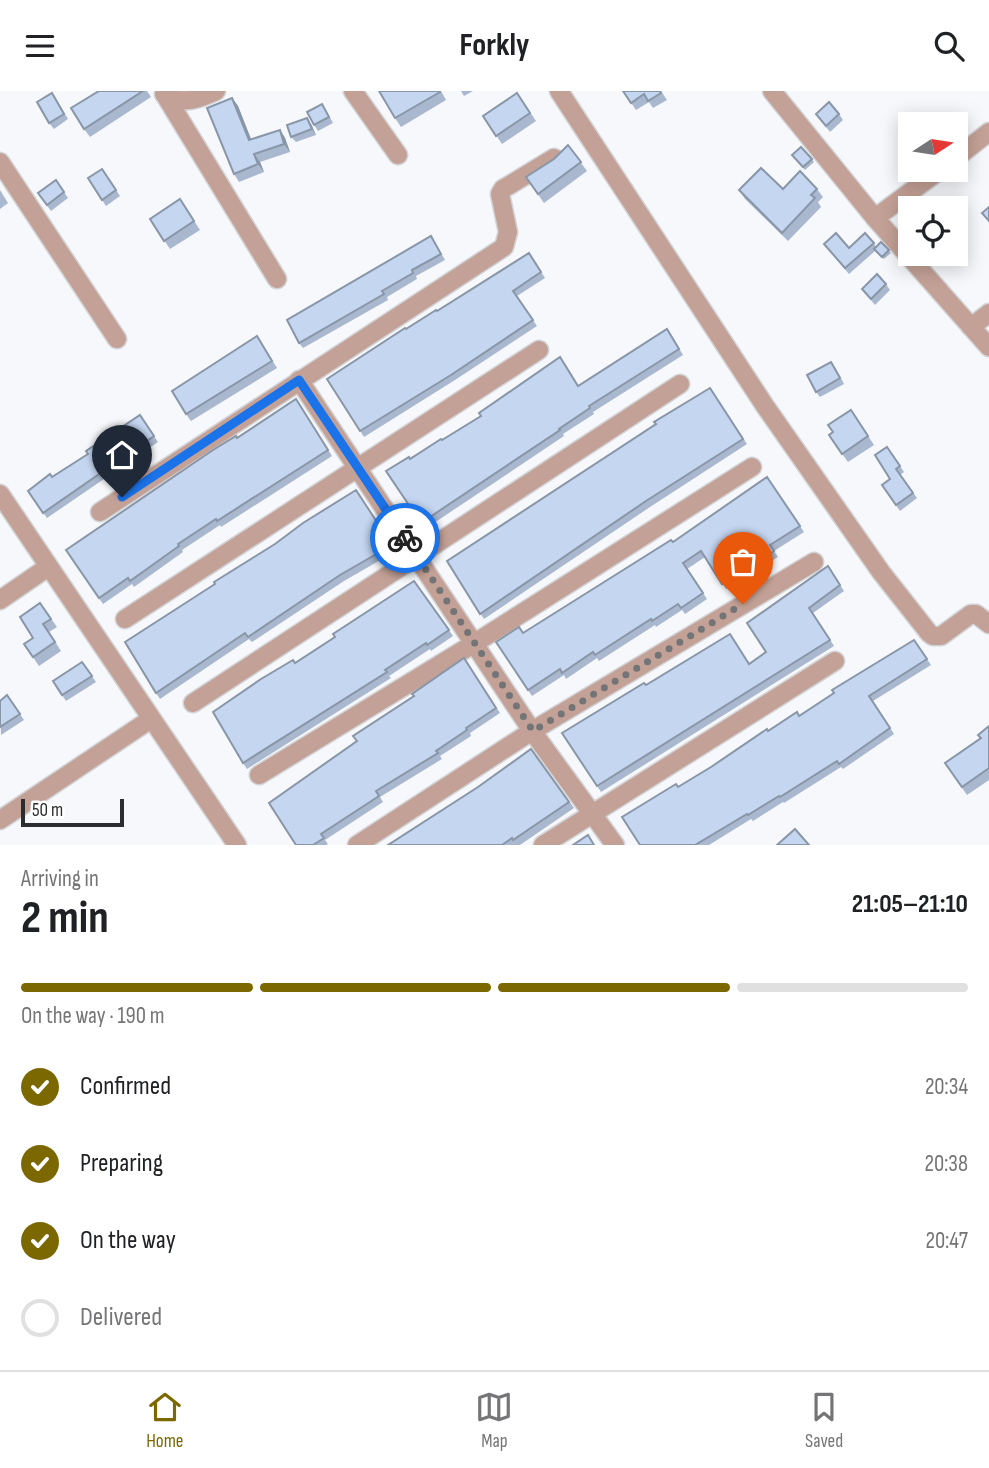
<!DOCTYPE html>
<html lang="en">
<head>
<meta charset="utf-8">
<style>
  :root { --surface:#fff; --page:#f6f6f6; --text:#202124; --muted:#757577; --line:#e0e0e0; --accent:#7c6800 }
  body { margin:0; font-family:"Sofia Sans Condensed",sans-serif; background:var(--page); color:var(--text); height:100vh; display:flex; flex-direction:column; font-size:26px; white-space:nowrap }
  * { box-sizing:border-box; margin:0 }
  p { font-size:23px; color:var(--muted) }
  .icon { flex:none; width:38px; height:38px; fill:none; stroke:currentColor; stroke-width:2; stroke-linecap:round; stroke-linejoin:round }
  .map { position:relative; height:754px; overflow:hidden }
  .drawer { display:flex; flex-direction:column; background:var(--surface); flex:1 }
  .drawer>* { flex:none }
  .needle { width:46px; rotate:78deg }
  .buttons { position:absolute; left:898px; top:21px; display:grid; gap:14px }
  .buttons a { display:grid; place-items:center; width:70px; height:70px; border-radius:0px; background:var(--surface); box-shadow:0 4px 18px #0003; font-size:35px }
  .scale { position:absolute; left:21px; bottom:18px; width:103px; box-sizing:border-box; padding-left:7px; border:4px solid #2c2d2e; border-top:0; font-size:19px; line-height:24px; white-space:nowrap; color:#2c2d2e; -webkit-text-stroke:5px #fff; paint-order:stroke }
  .pin { position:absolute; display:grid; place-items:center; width:60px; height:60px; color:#fff; margin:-72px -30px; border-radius:50% 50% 50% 0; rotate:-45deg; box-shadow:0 0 7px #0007 }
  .pin .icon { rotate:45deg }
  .courier { position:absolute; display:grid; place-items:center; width:70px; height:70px; margin:-35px; border:5px solid #1a73e8; border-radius:50%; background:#fff; color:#222; box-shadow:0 2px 9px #0007 }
  .head em { font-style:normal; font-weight:700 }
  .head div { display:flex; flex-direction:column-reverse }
  .head { display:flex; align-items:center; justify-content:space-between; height:119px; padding:0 21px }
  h1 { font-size:46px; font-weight:700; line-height:52px }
  .bar { display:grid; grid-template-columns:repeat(4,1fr); gap:10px 7px; align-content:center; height:84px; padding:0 21px }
  .bar i { height:9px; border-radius:5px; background:var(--line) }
  .bar .current { background:var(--accent) }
  .bar p { grid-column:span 4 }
  ol { padding:0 21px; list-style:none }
  li { display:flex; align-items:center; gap:21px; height:77px }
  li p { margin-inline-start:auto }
  li .icon { padding:7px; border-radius:50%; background:var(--accent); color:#fff; stroke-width:4 }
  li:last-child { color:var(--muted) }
  li i { width:38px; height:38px; border:4px solid var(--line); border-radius:50% }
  header { display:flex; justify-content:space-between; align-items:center; height:91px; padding:0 21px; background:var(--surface); font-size:32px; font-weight:700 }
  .tabs { display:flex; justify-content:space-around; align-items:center; height:98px; border-top:2px solid var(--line); background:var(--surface); font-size:19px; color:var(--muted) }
  .tabs a { display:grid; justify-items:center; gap:4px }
  .tabs .current { color:var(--accent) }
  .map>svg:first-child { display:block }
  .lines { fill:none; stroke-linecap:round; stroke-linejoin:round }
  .minor-casing { stroke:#d2d3d6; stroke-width:21 }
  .minor { stroke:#c4a196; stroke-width:18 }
  .wall { fill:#a9b8ce }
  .shaded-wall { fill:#8996a8 }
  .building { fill:#c4d6f0; stroke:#8996a8; stroke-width:2 }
  .done { stroke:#737476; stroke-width:7; stroke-dasharray:0 12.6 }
  .route { stroke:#1a73e8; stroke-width:9 }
</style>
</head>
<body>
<header><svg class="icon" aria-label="menu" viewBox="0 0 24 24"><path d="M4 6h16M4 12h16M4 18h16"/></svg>Forkly<svg class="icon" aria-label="search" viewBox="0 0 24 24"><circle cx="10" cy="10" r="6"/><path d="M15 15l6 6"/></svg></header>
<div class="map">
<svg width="989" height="754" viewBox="0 0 989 754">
  <rect width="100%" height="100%" fill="#f6f8fb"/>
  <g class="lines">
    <defs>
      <g id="minor">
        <polyline points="353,0 398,64"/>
        <polyline points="559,0 765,315 881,481 929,542 933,545 941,545 971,523 976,523 989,533"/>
        <polyline points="772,0 875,127 989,256"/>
        <path d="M 164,3 C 182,14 197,9 216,0"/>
        <polyline points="165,4 277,188"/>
        <polyline points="956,67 989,41"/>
        <polyline points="0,71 117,248"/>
        <polyline points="875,127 940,79"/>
        <polyline points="971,236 989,222"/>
        <polyline points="299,289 532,640 615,754"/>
        <polyline points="0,403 237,754"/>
        <polyline points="100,421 504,156 508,141 500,103 503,98 554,67"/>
        <polyline points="0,509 48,476"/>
        <polyline points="125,528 539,259"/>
        <polyline points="193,612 680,293"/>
        <polyline points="259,684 475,552 752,376"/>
        <polyline points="0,729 151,628"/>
        <polyline points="357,754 532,640 814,471"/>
        <polyline points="543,754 835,570"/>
      </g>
    </defs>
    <!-- minor casing -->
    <use href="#minor" class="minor-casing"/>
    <!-- minor -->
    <use href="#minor" class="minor"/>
  </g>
  <!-- wall -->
  <g class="wall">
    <polygon points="99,0 147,0 151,6 90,46 84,38"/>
    <polygon points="441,0 446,9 401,36 395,27"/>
    <polygon points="461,0 473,0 464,5"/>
    <polygon points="623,0 661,0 667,9 653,17 649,11 636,19"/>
    <polygon points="517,2 536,30 502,53 483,25"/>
    <polygon points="232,7 238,15 251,49 280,39 285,47 290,61 260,71 264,81 239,91 234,83"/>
    <polygon points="56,8 68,28 54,38 49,32"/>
    <polygon points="326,19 333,32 318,40 314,34"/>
    <polygon points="816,23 839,23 843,29 830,41"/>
    <polygon points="311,33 316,44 296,51 291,46"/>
    <polygon points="568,54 587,80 544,112 526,86 554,68"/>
    <polygon points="792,64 812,68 814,71 805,79"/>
    <polygon points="102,78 120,105 106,115 88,87"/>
    <polygon points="56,89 68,107 51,120 38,102"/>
    <polygon points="783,98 817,98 823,106 818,111 821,116 788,150 745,108 739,99"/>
    <polygon points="0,99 8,112 0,118"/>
    <polygon points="180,108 200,139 170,158 150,128"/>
    <polygon points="431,145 445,169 416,185 417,188 387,206 388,209 303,257 299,252"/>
    <polygon points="881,151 891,162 884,168 875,160 849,183 824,153 849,157 874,152 876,156"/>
    <polygon points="529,162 545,187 517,205 537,235 455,289 364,346 327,288 406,238 437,220"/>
    <polygon points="886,193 890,199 875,214 862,198"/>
    <polygon points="667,238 683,264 593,321 594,323 563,343 564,345 425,438 386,380 442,349 481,325 579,295"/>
    <polygon points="257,245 277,277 191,330 186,323"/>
    <polygon points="835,276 844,293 820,306 816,301"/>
    <polygon points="710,297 747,353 650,416 484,528 447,470"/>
    <polygon points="296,308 332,365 221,436 220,434 182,459 183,461 134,496 132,493 103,513 66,459"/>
    <polygon points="851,319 874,354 848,371 829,344 833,341"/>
    <polygon points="140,324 158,351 47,427 28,400 88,363"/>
    <polygon points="887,356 904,381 900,384 917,407 900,420 882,394 890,388"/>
    <polygon points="767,386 804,441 774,460 778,466 726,498 705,466 687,478 707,508 685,523 682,519 656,536 655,534 599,570 597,567 566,588 564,584 532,605 496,551 523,542 673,451"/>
    <polygon points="356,399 396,460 344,490 252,551 249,548 160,608 156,602 215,493"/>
    <polygon points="828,475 844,500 813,522 834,555 601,701 562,642 646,594 749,573 766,561"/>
    <polygon points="414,490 453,545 431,560 430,558 389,585 391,587 247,678 243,672 295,572 335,546"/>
    <polygon points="40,512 57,536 49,541 61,560 39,575 24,553 33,547"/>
    <polygon points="914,549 931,574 873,610 894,643 843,678 841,676 784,712 783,711 753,730 751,728 709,754 640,754 678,696 768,640 799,625"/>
    <polygon points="464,567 500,622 470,642 471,645 440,665 442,668 380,706 383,711 325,749 328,753 326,754 296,754 357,650 414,605"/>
    <polygon points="82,571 96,591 66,610 53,590"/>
    <polygon points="7,604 24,629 1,644 0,610"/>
    <polygon points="989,635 989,689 967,704 945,672 981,647"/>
    <polygon points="531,658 574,717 520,754 388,754 478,696"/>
  </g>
  <!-- shaded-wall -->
  <g class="shaded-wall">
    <polygon points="232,7 238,15 255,58 249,49"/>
    <polygon points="307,27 311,33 316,44 312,38"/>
    <polygon points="280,39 285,47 290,61 284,53"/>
    <polygon points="254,63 260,71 264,81 258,73"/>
  </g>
  <!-- building -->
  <g class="building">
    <polygon points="99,0 143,0 84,38 71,17"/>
    <polygon points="379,0 440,0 440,1 395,27"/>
    <polygon points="623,0 660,0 661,2 648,10 644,3 631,12"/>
    <polygon points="52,2 64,23 49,32 37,11"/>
    <polygon points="517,2 530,22 496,45 483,25"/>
    <polygon points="232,7 249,49 280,39 284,53 254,63 258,73 234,83 207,17"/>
    <polygon points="829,11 839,23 826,35 816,23"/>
    <polygon points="322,13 329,26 314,34 307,21"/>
    <polygon points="307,27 312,38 291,46 287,34"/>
    <polygon points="568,54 581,71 538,103 526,86 554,68"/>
    <polygon points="801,56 812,68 803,76 792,64"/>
    <polygon points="761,77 783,98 800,80 817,98 811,104 815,107 782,142 739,99"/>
    <polygon points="102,78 116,99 102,109 88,87"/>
    <polygon points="56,89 64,101 47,114 38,102"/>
    <polygon points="180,108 194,130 164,150 150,128"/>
    <polygon points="989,116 989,130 982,122"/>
    <polygon points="836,142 849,157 865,142 874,152 845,177 824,153"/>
    <polygon points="431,145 441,163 412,179 413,182 382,200 384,203 299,252 287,229"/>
    <polygon points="881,151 889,159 882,166 874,158"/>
    <polygon points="529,162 541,181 513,200 533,229 451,284 360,340 327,288 405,237 406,238 436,219 437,220"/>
    <polygon points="877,183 886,193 871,208 862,198"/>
    <polygon points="667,238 679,258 589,315 590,317 559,338 560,339 421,432 386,380 409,366 410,368 441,348 442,349 481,325 479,322 560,266 578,295"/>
    <polygon points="257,245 272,270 186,323 172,300"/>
    <polygon points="831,271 840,287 816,301 807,284"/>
    <polygon points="710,297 743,348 646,410 480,523 447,470 656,333 654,331"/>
    <polygon points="296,308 328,359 217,430 216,428 178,453 179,455 130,490 128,487 99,507 66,459 213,359 236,345 237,347"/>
    <polygon points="851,319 868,345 842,363 829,344 833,341 828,334"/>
    <polygon points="140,324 154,345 43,422 28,400 50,383 52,386 88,363 86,360"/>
    <polygon points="887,356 900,375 896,378 913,402 896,414 882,394 890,388 875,364"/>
    <polygon points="767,386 800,435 770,454 774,460 722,493 701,460 683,472 703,502 681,517 678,513 652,530 651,528 595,564 593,561 562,582 560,578 528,599 496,551 519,536 523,542 671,449 673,451"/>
    <polygon points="356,399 392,454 340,484 248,546 245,542 156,602 125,551 215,493 214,491 275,453 303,432"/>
    <polygon points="828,475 840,494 809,517 830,549 597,695 562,642 644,592 646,594 730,543 749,573 766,561 747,532"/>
    <polygon points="414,490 449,539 427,554 426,552 385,579 387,581 243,672 213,621 261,588 293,569 295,572 335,546 333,543"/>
    <polygon points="40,512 51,528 43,533 55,551 33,566 24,553 33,547 20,526"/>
    <polygon points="914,549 927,568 869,605 890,637 839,673 837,670 780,706 779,705 748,724 747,723 695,754 640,754 622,726 676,693 678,696 711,676 767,638 768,640 797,621 799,625 834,602 832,599"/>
    <polygon points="464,567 496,617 466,637 467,639 436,660 438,662 376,700 379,705 321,743 324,747 313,754 296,754 269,712 357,650 353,645 414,605 412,603"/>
    <polygon points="82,571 92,585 62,604 53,590"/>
    <polygon points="7,604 20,623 0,636 0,610"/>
    <polygon points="989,635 989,677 962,696 945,672 981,647 978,644"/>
    <polygon points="531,658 569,711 513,749 512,747 502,754 388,754 478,696"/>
    <polygon points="795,738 809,754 777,754"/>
    <polygon points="588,744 594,754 573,754"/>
  </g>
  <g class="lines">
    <!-- done -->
    <polyline class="done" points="405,447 533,640 743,513"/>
    <!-- route -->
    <polyline class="route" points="122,406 299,289 405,447"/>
  </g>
</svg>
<div class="buttons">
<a><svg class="needle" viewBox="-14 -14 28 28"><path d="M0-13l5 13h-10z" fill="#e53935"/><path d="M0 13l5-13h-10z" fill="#757577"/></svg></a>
<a><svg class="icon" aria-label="locate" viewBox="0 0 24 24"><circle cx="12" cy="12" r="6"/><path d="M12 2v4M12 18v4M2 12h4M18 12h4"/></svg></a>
</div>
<div class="scale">50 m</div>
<div class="pin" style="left:743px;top:513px;background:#ea580c"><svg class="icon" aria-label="bag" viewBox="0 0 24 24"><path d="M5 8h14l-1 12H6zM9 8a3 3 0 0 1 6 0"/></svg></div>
<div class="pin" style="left:122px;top:406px;background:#1f2937"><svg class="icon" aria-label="home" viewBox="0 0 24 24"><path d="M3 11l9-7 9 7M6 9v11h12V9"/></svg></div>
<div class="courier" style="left:405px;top:447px"><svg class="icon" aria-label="bike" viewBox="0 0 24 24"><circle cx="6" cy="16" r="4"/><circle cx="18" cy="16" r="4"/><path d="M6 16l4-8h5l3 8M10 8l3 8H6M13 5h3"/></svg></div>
</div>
<section class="drawer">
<div class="head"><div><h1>2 min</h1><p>Arriving in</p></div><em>21:05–21:10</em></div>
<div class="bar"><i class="current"></i><i class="current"></i><i class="current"></i><i></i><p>On the way · 190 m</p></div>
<ol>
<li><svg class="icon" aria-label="check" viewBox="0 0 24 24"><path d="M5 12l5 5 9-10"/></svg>Confirmed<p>20:34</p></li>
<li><svg class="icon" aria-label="check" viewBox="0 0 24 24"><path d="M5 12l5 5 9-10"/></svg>Preparing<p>20:38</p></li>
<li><svg class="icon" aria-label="check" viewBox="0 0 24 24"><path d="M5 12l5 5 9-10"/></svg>On the way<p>20:47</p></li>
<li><i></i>Delivered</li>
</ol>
</section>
<nav class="tabs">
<a class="current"><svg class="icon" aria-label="home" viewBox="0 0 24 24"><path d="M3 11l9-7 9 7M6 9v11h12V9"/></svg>Home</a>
<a><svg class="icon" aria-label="map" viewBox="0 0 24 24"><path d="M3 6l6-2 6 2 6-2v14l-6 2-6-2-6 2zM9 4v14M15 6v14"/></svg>Map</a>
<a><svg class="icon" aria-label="saved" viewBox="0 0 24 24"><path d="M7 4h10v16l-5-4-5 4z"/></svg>Saved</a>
</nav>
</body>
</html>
